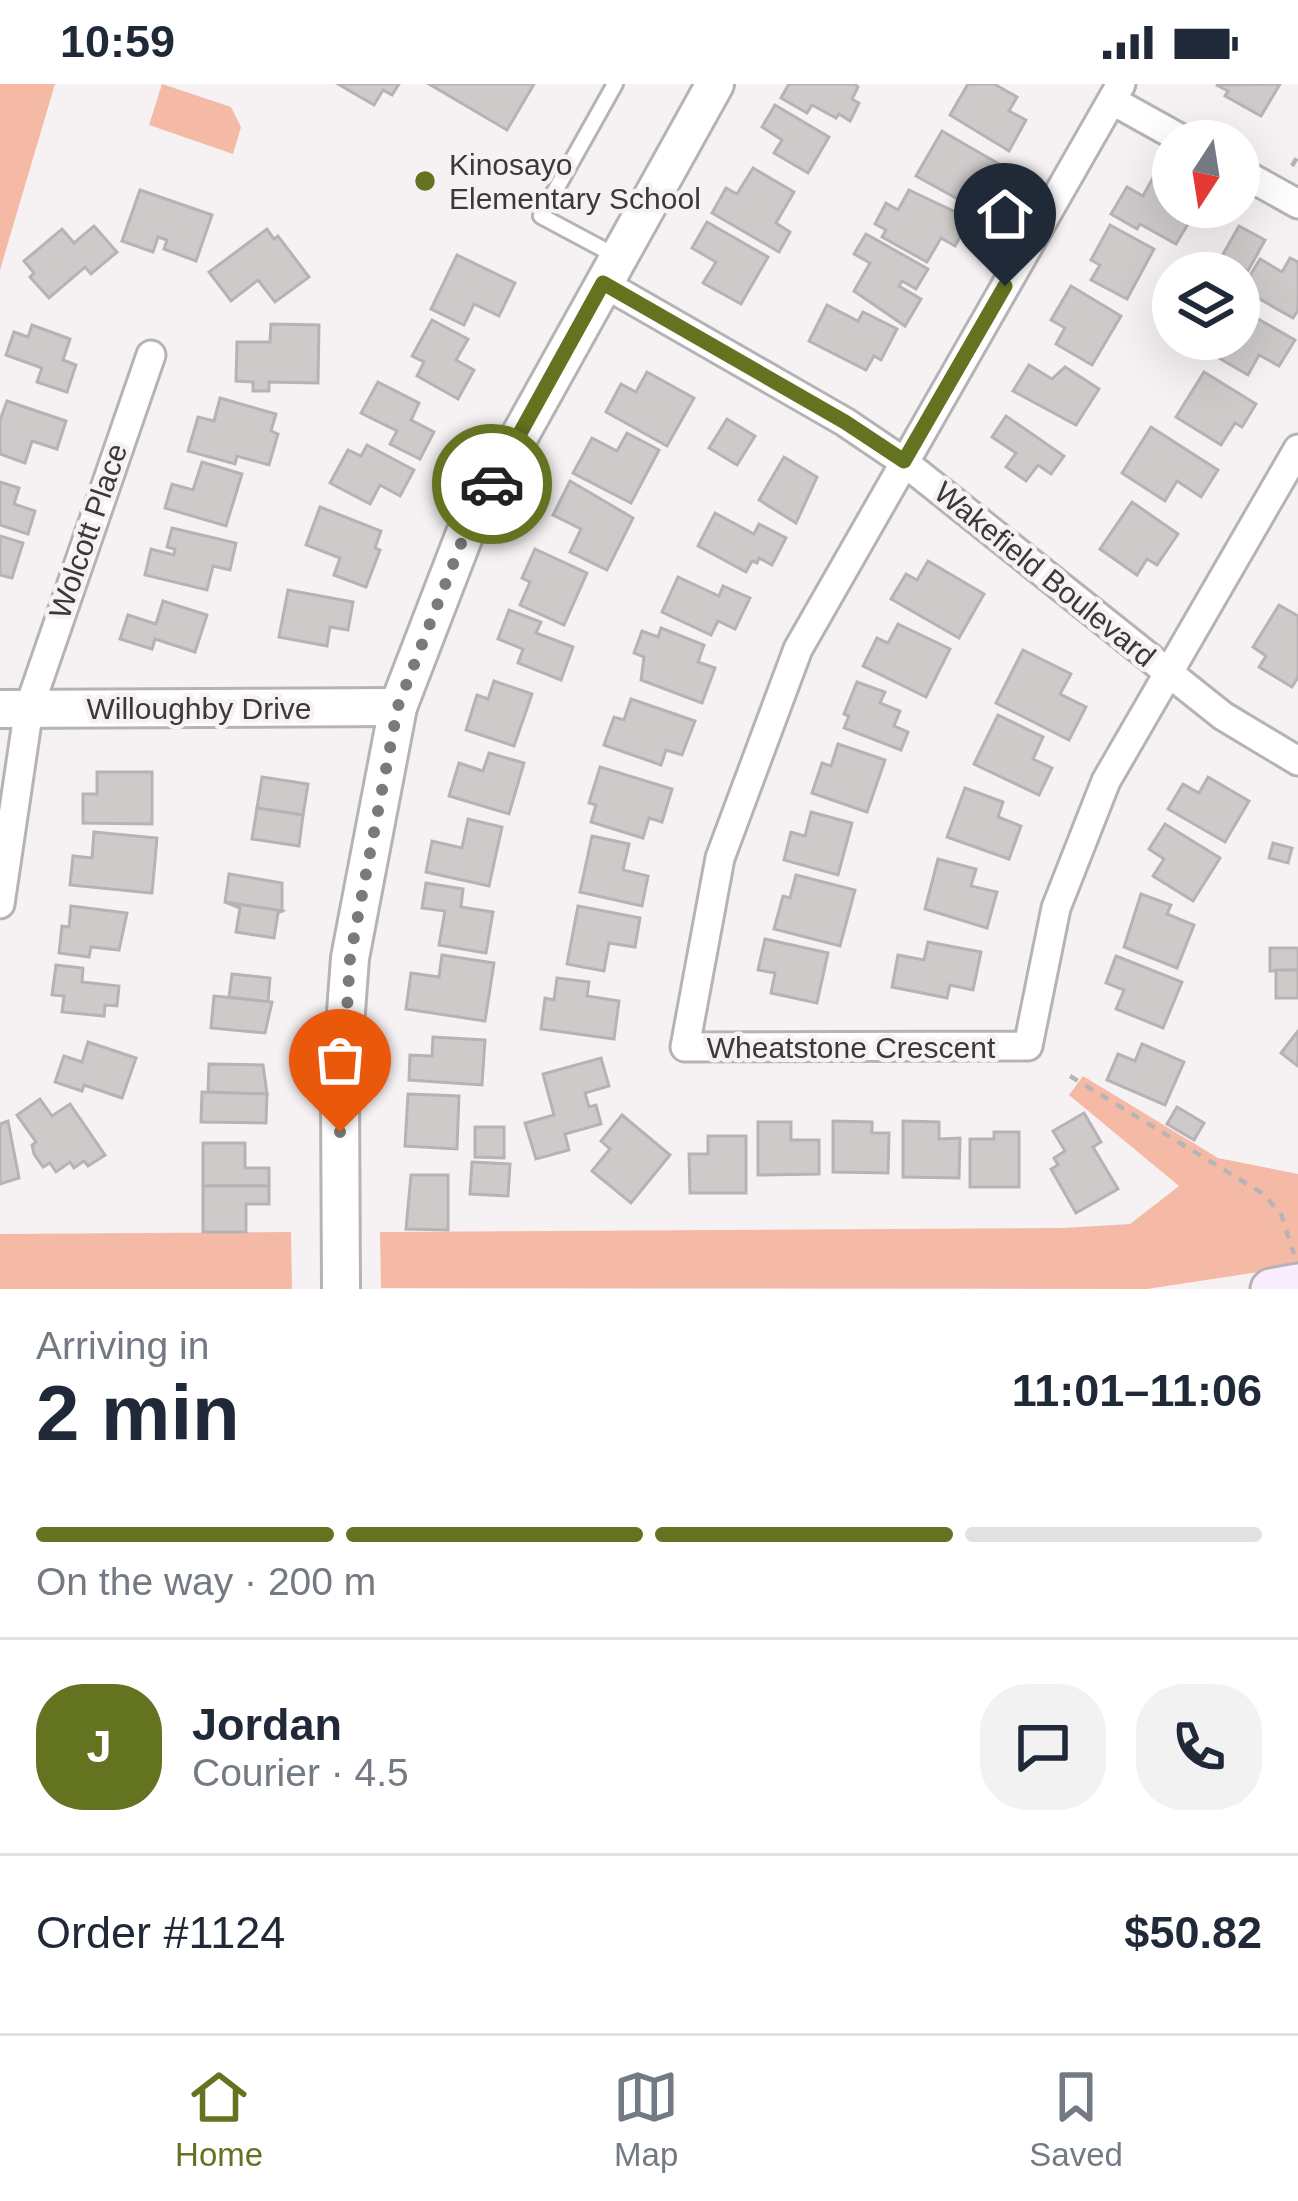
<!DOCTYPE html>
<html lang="en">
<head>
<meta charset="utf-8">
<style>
  :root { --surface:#fff; --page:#f2f2f3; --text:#1f2937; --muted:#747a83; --line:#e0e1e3; --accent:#637320 }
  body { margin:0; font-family:Helvetica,sans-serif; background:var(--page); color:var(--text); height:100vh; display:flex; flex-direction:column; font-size:45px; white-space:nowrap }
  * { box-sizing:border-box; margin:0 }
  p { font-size:39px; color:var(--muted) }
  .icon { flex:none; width:66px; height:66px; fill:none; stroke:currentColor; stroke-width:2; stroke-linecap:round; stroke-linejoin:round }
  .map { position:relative; height:1205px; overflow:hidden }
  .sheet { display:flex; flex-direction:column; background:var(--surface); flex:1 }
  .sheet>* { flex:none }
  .needle { width:78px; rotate:192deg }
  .fabs { position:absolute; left:1152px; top:36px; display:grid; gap:24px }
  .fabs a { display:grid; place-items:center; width:108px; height:108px; border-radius:50%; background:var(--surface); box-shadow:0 12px 48px #0002; font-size:60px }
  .pin { position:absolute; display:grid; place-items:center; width:102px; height:102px; color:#fff; margin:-123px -51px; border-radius:50% 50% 50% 0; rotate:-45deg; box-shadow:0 0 12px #0007 }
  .pin .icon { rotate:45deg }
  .courier { position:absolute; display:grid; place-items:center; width:120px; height:120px; margin:-60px; border:9px solid #637320; border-radius:50%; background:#fff; color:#222; box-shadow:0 3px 15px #0007 }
  .headline em { font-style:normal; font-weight:800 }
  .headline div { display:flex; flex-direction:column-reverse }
  .headline { display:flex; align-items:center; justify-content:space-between; height:204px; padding:0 36px }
  h1 { font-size:78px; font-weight:800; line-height:90px }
  .bar { display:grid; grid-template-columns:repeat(4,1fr); gap:18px 12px; align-content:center; height:144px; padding:0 36px }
  .bar i { height:15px; border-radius:9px; background:var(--line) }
  .bar .current { background:var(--accent) }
  .bar p { grid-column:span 4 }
  .line { display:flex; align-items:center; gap:30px; padding:0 36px; border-top:3px solid var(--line) }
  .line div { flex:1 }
  .round { display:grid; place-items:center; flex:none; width:126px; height:126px; border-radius:48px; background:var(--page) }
  .status { display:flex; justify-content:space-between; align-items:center; height:84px; padding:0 60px; background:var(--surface); direction:ltr }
  .status svg { height:33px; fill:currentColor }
  .dock { display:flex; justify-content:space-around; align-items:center; height:168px; border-top:3px solid var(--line); background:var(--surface); font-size:33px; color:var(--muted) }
  .dock a { display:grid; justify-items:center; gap:6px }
  .dock .current { color:var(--accent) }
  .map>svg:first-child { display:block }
  .green { fill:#f5baa6 }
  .building { fill:#cecaca; stroke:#b7b2b3; stroke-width:3 }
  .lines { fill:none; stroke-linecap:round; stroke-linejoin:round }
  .service-casing { stroke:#b6b3b4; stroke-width:20 }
  .minor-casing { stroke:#b6b3b4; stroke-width:33 }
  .tertiary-casing { stroke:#b6b3b4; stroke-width:42 }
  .secondary-casing { stroke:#b6b3b4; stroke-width:45 }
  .path { stroke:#b8b4b6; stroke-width:4.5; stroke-dasharray:9 9; stroke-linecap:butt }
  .service { stroke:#fff; stroke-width:14 }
  .minor { stroke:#fff; stroke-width:27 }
  .tertiary { stroke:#fff; stroke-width:36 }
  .secondary { stroke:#f9ecfc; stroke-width:39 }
  .done { stroke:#7c797a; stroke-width:12; stroke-dasharray:0 21.6 }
  .route { stroke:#637320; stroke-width:15 }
  .poi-dot { fill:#637320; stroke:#f6f2f4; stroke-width:4.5 }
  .labels { text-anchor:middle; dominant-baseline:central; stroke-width:9; stroke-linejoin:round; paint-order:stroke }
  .poi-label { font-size:30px; fill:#3a3839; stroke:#f6f2f4; text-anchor:start }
  .street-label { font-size:30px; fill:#3a3839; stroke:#f6f2f4 }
</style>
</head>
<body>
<div class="status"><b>10:59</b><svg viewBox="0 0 49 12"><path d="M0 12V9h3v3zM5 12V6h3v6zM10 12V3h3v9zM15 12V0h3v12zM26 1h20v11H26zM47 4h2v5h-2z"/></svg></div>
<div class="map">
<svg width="1298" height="1205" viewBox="0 0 1298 1205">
  <rect width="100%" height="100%" fill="#f6f2f4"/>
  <!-- green -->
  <g class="green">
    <polygon points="0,0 55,0 0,186"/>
    <polygon points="162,0 231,23 241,43 233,70 149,41"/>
    <polygon points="1083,992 1218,1074 1298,1090 1298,1182 1147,1205 381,1204 380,1148 1063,1144 1130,1140 1179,1102 1069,1011"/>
    <polygon points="291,1148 292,1205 0,1205 0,1150"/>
  </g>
  <!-- building -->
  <g class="building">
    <polygon points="338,0 399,0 392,11 383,6 374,21"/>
    <polygon points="429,0 534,0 507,46"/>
    <polygon points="789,0 855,0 858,3 852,15 859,19 850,37 839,30 836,34 812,21 807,29 781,14"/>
    <polygon points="968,0 994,0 1017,13 1009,27 1026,36 1009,67 950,31"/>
    <polygon points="1280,0 1261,32 1225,12 1228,7 1216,1"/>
    <polygon points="775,21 829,53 808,89 774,69 782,56 762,43"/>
    <polygon points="942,47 999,80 982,111 972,106 965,119 916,92"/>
    <polygon points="753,84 794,108 776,139 790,148 779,168 712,129 726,104 737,110"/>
    <polygon points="1155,90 1173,101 1173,123 1207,123 1197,139 1191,135 1176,160 1140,140 1137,145 1111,130 1127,103 1143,112"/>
    <polygon points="140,106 212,131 196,177 164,165 167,156 158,153 153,168 122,157"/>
    <polygon points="909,106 970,135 955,162 941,154 927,178 882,153 886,146 875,140 886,119 898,126"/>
    <polygon points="707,138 768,173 741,220 703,199 716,178 692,164"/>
    <polygon points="1110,141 1154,165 1127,215 1091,196 1100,181 1091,176"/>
    <polygon points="94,142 117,168 91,190 85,183 49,214 30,193 34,189 24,177 62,145 74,159"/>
    <polygon points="1239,142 1265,156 1248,187 1222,172"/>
    <polygon points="267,145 274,155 278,152 309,193 275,218 258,196 231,217 209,188"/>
    <polygon points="866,150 928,185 916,205 902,197 899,202 921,215 905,242 854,207 870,179 854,170"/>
    <polygon points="457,171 515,199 499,232 474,220 464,241 431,225"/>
    <polygon points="1290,174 1298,178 1298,226 1293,234 1242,205 1260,175 1282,188"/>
    <polygon points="1071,202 1121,232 1092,281 1056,260 1065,244 1051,236"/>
    <polygon points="827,221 858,237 863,228 897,245 881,276 874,272 866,286 809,257"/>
    <polygon points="1239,224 1295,256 1279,282 1259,271 1248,291 1212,270 1220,255 1239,255"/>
    <polygon points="432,236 468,255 456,276 474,286 458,315 417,292 424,278 412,272"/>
    <polygon points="271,240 319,241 318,299 269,298 269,307 253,307 253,298 236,297 237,258 270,258"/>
    <polygon points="32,241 70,255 63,276 76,281 67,308 37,298 42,284 6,271 14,248 28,253"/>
    <polygon points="1029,281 1052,295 1065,283 1099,305 1076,341 1013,307"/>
    <polygon points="647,288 694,314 667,362 606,328 621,300 636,308"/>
    <polygon points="1204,288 1256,320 1242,343 1235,339 1221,361 1176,333"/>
    <polygon points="378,298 419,319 411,336 434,348 420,375 390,360 397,347 361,329"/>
    <polygon points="220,314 276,330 271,347 278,350 269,381 237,372 235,380 188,367 198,333 214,337"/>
    <polygon points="7,317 66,337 57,365 32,357 25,379 0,370 0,336"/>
    <polygon points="1006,332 1064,372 1051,390 1038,381 1026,397 1006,383 1016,369 992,353"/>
    <polygon points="727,335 755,352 737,381 709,364"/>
    <polygon points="1151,343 1218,386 1201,413 1177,397 1165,417 1122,389"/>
    <polygon points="627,349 659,366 631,419 573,389 592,354 617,367"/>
    <polygon points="367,361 414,386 400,412 380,401 370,420 330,399 348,366 361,372"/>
    <polygon points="784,373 817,393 796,439 759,416"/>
    <polygon points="202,378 242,390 226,442 165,424 172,400 193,406"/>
    <polygon points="570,397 633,434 607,486 570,468 581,445 553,431"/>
    <polygon points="0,398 19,404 14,420 35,427 28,450 0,441"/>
    <polygon points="1132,418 1178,450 1157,481 1147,475 1137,491 1100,465"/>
    <polygon points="320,423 381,447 375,464 380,466 366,503 334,491 340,474 306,461"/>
    <polygon points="715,429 754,450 759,440 786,454 772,481 759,474 757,479 752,477 746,488 698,462"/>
    <polygon points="172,444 236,459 230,486 213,482 207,506 145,491 151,465 174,471 175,465 167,463"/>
    <polygon points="0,452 23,459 12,494 0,491"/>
    <polygon points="535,465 587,489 564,541 520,521 530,498 522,494"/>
    <polygon points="928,477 984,510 959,554 891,515 906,490 917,496"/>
    <polygon points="678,493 719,512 723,502 750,514 735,545 718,537 711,551 662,528"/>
    <polygon points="288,506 353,518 348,546 330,543 327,562 279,553"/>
    <polygon points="163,517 207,531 195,568 155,555 152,565 120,555 128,531 156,540"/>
    <polygon points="1279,521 1298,532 1298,593 1292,603 1259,583 1266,572 1253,563"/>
    <polygon points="509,526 541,538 536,549 573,563 561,596 518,579 523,565 498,555"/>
    <polygon points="898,540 950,565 926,613 863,582 877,554 888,559"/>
    <polygon points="661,544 704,561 698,578 715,584 702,619 641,596 644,573 634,569 642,547 658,553"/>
    <polygon points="1023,566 1071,590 1060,610 1086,623 1069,656 996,619"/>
    <polygon points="494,597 532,610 514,662 466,646 477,611 488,615"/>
    <polygon points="857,598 885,608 880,619 900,627 894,642 908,648 901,666 844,644 849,632 844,630"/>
    <polygon points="631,615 695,637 682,671 666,666 661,681 604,661 614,633 624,636"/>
    <polygon points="998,631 1043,653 1033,675 1052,684 1039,711 974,680"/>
    <polygon points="838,660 885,676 867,728 812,709 822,679 831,682"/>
    <polygon points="489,669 524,679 509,730 449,712 459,679 483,687"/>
    <polygon points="600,683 672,705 662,738 649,734 643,754 591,738 596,721 589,719"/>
    <polygon points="97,688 152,688 152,740 83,739 83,710 97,710"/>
    <polygon points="262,693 308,700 303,731 257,724"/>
    <polygon points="1208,693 1249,717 1225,758 1168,725 1183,700 1199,709"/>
    <polygon points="965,704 1003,718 998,733 1021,742 1009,775 947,753"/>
    <polygon points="257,724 303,731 299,762 252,755"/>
    <polygon points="811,728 852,739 838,791 784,776 791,748 805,752"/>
    <polygon points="468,735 502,743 489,802 426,788 432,757 462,764"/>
    <polygon points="1165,740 1220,774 1193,817 1153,792 1164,775 1149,765"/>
    <polygon points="94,748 157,754 152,809 70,801 73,772 92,774"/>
    <polygon points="592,752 629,760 623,786 648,792 642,822 580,808"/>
    <polygon points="1273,759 1292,764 1288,779 1269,774"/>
    <polygon points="938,775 976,785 971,802 997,808 987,844 925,825"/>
    <polygon points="229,790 282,799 282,827 225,818"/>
    <polygon points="796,791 855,806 840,862 774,845 783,812 790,814"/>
    <polygon points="426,799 463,805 461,823 493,828 486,869 439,861 445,827 422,824"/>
    <polygon points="1141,810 1171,821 1167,830 1194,841 1177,884 1124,863"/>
    <polygon points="225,818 282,827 278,829 274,854 236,848 240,824"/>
    <polygon points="71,822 127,829 119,866 91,863 89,873 59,869 62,842 69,843"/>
    <polygon points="578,822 640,834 635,863 609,859 604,887 567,880"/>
    <polygon points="765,855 828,869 817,919 771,909 775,889 758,886"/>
    <polygon points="928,858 981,868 973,906 950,901 947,914 892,903 898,871 924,876"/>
    <polygon points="1270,864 1298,864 1298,886 1270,887"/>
    <polygon points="442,871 494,879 485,937 406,925 411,889 439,893"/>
    <polygon points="1116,872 1182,898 1163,944 1116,925 1124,906 1106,899"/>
    <polygon points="56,881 83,884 82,898 119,902 117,922 105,921 104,932 62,928 64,912 52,911"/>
    <rect x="1276" y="886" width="22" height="28"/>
    <polygon points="232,890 270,894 268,918 229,913"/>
    <polygon points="557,894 589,898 587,912 619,917 614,955 541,945 545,914 554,916"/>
    <polygon points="214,912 272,918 265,949 211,944"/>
    <polygon points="1298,947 1298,982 1281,969"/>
    <polygon points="433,953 485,956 482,1001 409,996 410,971 432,972"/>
    <polygon points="88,958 136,974 122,1014 84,1001 82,1007 55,998 64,972 82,978"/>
    <polygon points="1142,960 1184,978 1165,1021 1107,996 1118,970 1135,977"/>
    <polygon points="601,974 609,1002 585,1009 589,1023 596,1021 601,1040 565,1050 569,1066 536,1075 525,1039 554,1031 543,990"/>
    <polygon points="209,980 263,981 267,1010 208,1008"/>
    <polygon points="202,1008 267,1010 266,1039 201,1038"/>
    <polygon points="408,1010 459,1012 457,1065 405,1062"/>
    <polygon points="40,1015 52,1032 70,1020 105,1071 88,1082 84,1077 74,1084 70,1078 56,1088 50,1079 43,1083 34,1070 32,1061 36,1058 17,1031"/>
    <polygon points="1177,1023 1204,1039 1194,1056 1167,1040"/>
    <polygon points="1084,1029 1101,1058 1093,1063 1118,1105 1076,1129 1051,1085 1058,1081 1054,1074 1065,1067 1053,1047"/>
    <polygon points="622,1031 670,1071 631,1119 592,1087 610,1065 601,1057"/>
    <polygon points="8,1037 19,1094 0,1100 0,1040"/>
    <polygon points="833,1037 872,1038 872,1049 889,1049 888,1089 833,1088"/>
    <polygon points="903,1037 939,1038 939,1055 960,1054 959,1094 903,1093"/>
    <polygon points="758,1038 791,1038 791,1056 819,1056 819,1090 758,1091"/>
    <polygon points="475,1043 504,1043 504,1074 475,1073"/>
    <polygon points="994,1048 1019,1048 1019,1103 970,1103 970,1055 994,1055"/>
    <polygon points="708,1052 746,1052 746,1109 690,1109 689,1070 708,1070"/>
    <polygon points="203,1059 245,1059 245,1084 269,1084 269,1102 203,1102"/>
    <polygon points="472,1078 510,1080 508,1112 470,1110"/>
    <polygon points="411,1091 448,1091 448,1146 406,1145"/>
    <polygon points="203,1102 269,1102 269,1120 246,1120 246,1148 203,1148"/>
  </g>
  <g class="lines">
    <defs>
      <polyline id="service" points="614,171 541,132 615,0"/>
      <g id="minor">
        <polyline points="1121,0 798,565 720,774 685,963 1028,962 1056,824 1106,697 1298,365"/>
        <polyline points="1113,17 1185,57"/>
        <polyline points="1239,87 1298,120"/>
        <polyline points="603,199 845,338 904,378 1223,632 1298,677"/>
        <polyline points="0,820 29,624 151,271"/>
      </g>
      <g id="tertiary">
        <polyline points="0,625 398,623"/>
        <polyline points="341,1205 340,1009 350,874 398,623 464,452 715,0"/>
      </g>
      <polyline id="secondary" points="1271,1205 1298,1200"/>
    </defs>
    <!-- service casing -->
    <use href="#service" class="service-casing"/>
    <!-- minor casing -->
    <use href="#minor" class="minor-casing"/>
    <!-- tertiary casing -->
    <use href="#tertiary" class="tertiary-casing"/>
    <!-- secondary casing -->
    <use href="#secondary" class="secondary-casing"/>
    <!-- path -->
    <g class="path">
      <polyline points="1292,82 1298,72"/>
      <polyline points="1070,992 1262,1109 1281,1130 1294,1170"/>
    </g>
    <!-- service -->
    <use href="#service" class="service"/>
    <!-- minor -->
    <use href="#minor" class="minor"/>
    <!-- tertiary -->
    <use href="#tertiary" class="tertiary"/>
    <!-- secondary -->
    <use href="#secondary" class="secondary"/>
  </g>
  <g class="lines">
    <!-- done -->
    <polyline class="done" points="340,1048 350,874 398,622 464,452 492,400"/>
    <!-- route -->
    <polyline class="route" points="492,400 603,199 845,338 904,377 1005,202"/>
  </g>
  <!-- markers -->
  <circle class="poi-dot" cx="425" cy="97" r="12"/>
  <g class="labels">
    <!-- poi labels -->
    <g class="poi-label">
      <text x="449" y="80">Kinosayo<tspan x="449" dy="34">Elementary School</tspan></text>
    </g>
    <!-- street labels -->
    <g class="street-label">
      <text transform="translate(88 447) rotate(-71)">Wolcott Place</text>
      <text transform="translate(1045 490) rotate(39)">Wakefield Boulevard</text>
      <text x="199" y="624">Willoughby Drive</text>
      <text x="851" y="963">Wheatstone Crescent</text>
    </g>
  </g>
</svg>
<div class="fabs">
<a><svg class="needle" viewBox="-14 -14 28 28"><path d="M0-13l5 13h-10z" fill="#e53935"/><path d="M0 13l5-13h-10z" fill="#747a83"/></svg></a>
<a><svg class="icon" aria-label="layers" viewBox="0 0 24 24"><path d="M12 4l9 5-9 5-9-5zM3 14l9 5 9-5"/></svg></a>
</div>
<div class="pin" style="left:340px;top:1048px;background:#ea580c"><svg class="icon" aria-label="bag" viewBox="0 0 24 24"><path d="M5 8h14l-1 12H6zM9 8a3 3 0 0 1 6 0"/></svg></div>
<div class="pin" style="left:1005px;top:202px;background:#1f2937"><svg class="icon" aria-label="home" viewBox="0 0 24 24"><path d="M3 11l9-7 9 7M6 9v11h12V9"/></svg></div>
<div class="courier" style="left:492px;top:400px"><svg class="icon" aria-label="car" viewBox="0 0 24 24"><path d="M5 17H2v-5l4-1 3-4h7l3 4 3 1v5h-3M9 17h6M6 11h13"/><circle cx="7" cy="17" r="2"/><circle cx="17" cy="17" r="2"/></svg></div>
</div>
<section class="sheet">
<div class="headline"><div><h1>2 min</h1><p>Arriving in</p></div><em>11:01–11:06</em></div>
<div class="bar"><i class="current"></i><i class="current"></i><i class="current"></i><i></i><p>On the way · 200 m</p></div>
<div class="line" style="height:216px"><b class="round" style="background:var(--accent);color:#fff">J</b><div><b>Jordan</b><p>Courier · 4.5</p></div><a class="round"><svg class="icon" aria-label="chat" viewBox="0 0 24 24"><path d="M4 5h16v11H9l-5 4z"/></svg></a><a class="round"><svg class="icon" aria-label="phone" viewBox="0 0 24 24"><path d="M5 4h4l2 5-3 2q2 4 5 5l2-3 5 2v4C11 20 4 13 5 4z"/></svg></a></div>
<div class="line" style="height:156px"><div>Order #1124</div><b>$50.82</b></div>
</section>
<nav class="dock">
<a class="current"><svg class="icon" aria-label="home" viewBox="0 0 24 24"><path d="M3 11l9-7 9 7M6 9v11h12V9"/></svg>Home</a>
<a><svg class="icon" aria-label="map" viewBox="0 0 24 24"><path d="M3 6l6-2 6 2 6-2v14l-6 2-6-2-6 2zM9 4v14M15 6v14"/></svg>Map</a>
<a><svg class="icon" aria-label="saved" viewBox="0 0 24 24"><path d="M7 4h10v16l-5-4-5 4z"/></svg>Saved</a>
</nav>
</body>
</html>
